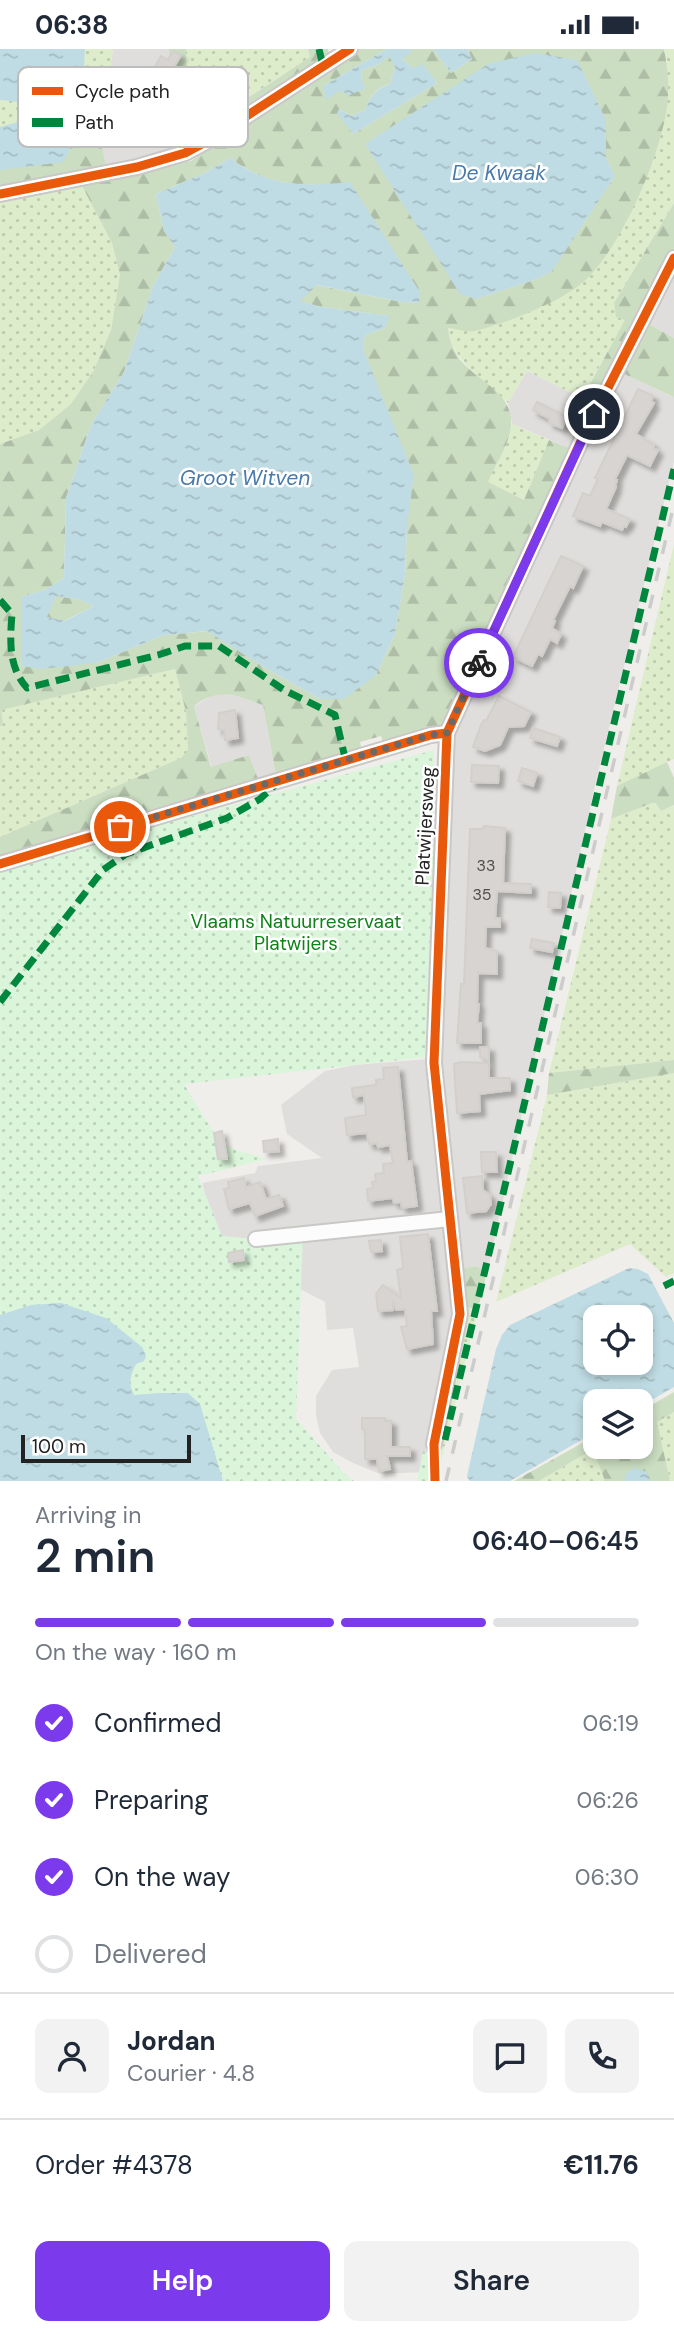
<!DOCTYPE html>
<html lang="en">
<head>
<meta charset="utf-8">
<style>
  :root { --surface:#fff; --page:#f2f2f3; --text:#1f2937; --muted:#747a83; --line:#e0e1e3; --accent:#7c3aed }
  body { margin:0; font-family:"DM Sans",sans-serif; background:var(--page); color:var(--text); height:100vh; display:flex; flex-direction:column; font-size:26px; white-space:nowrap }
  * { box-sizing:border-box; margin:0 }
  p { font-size:23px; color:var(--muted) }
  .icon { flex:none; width:38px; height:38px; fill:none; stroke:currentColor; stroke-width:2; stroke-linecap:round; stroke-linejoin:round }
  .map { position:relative; height:1432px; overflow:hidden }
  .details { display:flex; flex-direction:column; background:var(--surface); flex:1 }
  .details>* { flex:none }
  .fabs { position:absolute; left:583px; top:1256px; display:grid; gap:14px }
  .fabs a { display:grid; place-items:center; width:70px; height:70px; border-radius:14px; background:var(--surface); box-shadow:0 4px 10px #0003; font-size:35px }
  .scale { position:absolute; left:21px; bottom:18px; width:170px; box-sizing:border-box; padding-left:7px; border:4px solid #222; border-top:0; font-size:19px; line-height:24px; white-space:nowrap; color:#222; -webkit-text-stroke:5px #fff; paint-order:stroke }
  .pin { position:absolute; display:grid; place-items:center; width:60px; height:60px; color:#fff; margin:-30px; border:4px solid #fff; border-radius:50%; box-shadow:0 2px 7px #0007 }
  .courier { position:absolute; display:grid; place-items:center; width:70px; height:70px; margin:-35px; border:5px solid #7c3aed; border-radius:50%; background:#fff; color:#222; box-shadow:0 2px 9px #0007 }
  .headline em { font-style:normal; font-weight:600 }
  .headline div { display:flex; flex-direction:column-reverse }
  .headline { display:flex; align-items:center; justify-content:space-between; height:119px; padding:0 35px }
  h1 { font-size:46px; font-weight:600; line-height:52px }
  .bar { display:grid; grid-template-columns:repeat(4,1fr); gap:10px 7px; align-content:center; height:84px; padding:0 35px }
  .bar i { height:9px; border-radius:5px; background:var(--line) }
  .bar .selected { background:var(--accent) }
  .bar p { grid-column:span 4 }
  .line { display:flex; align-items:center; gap:18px; padding:0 35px; border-top:2px solid var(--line) }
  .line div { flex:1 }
  .round { display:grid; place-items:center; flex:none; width:74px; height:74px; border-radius:14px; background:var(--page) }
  ol { padding:0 35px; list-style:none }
  li { display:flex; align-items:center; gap:21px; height:77px }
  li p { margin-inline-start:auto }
  li .icon { padding:7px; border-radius:50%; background:var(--accent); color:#fff; stroke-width:4 }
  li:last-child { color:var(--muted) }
  li i { width:38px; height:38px; border:4px solid var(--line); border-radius:50% }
  .button { display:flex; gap:14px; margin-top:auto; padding:14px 35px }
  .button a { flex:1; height:80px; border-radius:14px; background:var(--accent); color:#fff; font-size:28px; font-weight:600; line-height:80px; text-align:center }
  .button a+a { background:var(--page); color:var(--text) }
  .status { display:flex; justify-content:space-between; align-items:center; height:49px; padding:0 35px; background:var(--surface); direction:ltr }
  .status svg { height:19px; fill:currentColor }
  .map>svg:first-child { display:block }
  .residential { fill:#dfdedc }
  .grass { fill:url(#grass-dots) }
  .forest { fill:url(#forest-firs); fill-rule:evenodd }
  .park { fill:url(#park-dots) }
  .water { fill:url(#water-ripples); fill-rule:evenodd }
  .building { fill:#d7d4d2; stroke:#d3d0cc; stroke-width:2; filter:url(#shadow) }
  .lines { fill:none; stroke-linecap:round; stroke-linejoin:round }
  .street-casing { stroke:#c9c8c7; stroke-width:18 }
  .street { stroke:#fdfcfc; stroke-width:14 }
  .rail { stroke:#ccc; stroke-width:3.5; stroke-dasharray:14 14; stroke-linecap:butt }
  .quiet { stroke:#00873e; stroke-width:7; stroke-dasharray:14 7; stroke-linecap:butt }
  .cycleway-casing { stroke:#fff; stroke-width:13 }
  .cycleway { stroke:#e8590c; stroke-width:9 }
  .done { stroke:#6a6968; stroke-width:7; stroke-dasharray:0 12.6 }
  .route { stroke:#7c3aed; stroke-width:9 }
  .labels { text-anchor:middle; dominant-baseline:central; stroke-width:5; stroke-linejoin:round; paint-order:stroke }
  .number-label { font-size:16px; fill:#4f4e4e }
  .street-label { font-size:19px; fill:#222; stroke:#fff }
  .park-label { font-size:19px; fill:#0c8416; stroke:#fff }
  .water-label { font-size:21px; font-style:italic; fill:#4a7aab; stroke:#fff }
  .key { fill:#fff; stroke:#bdbdbd; stroke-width:2 }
  .key-label { font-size:19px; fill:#222 }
</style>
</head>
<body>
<div class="status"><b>06:38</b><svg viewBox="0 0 49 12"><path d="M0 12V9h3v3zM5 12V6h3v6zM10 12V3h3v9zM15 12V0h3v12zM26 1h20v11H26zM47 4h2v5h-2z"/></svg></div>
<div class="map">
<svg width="674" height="1432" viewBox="0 0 674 1432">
  <defs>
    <pattern id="grass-dots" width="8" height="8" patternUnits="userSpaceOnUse" patternTransform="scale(1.75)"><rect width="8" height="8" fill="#ddeccb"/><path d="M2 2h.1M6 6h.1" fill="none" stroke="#bdcaae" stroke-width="1.8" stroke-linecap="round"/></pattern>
    <pattern id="forest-firs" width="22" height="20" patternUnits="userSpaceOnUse" patternTransform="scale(1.75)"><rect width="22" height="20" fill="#cbdec1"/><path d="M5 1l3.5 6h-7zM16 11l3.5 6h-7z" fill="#aebea6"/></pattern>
    <pattern id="park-dots" width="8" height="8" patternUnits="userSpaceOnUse" patternTransform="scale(1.75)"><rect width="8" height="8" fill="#daf5da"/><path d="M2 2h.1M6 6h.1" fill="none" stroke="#bbd2bb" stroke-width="1.8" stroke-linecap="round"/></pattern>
    <pattern id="water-ripples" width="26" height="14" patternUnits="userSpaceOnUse" patternTransform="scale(1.75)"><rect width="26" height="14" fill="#bfdbe3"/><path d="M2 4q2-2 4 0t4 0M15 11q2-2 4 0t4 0" fill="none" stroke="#a4bcc2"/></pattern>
    <filter id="shadow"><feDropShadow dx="5" dy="5" stdDeviation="2" flood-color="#0004"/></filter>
  </defs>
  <rect width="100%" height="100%" fill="#f0eeeb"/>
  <!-- residential -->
  <g class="residential">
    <polygon points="113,0 169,0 168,17 178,34 178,101 106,118 92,91 108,63 113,61 108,31"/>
    <polygon points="674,219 674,289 645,273"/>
    <polygon points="527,322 592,354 572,400 512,375 508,354"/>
    <polygon points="620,323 674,348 674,413 596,732 487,1223 476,1217 460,1220 439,1022 451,692"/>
    <polygon points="216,644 242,648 263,656 276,726 258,730 249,706 212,719 194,657"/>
    <polygon points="427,1010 428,1034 455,1265 424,1423 380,1425 353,1414 333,1403 320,1384 316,1366 316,1347 332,1321 359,1318 353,1279 327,1281 325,1253 221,1199 202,1134 255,1124 258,1117 322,1109 287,1085 281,1056 325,1022 355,1016"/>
  </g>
  <!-- grass -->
  <g class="grass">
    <polygon points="85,0 113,0 108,31 98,29 91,35 88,62 97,64 83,88 74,85 57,71 18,73 0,78 0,51 51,54 82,33"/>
    <polygon points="186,0 308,0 310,8 184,90"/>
    <path d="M 664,0 L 674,0 L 674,154 L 614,254 L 626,270 L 590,334 L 599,340 L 592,354 L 527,322 L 508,354 C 485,332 452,313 448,279 L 472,282 L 542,258 L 667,13 Z"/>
    <polygon points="81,135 112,194 120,227 111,281 94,321 71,355 39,381 0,395 0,152"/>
    <polygon points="512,375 549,391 524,451 487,433 508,391"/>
    <polygon points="674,495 674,710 617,737"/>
    <polygon points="175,620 186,663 188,702 181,709 0,788 0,677 3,675 0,661"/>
    <polygon points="655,753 661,762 674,756 674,1011 549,1024 611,770"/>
    <polygon points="674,1024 674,1224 666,1228 630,1195 496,1253 547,1046"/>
    <polygon points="465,1258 478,1260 438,1424 431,1424"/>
    <polygon points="674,1363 674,1432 670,1432 657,1373"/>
    <polygon points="593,1400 605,1432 539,1432"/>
  </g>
  <!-- forest -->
  <g class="forest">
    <polygon points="169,0 186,0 185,90 310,8 308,0 328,0 330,9 190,97 178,101 178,35 174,33 168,17"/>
    <path d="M 358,0 L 387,0 L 323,37 L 340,42 L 365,39 L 361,30 L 362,21 L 379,15 L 389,6 L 395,18 L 390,35 C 375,39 371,47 365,61 L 351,67 L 339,60 L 353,85 L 437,34 L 423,16 L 414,20 L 401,9 L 411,3 L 409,0 L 433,0 L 451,24 L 472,10 L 467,0 L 664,0 C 667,15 669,32 668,48 C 665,99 619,208 577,238 C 554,255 502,276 474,282 C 466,283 456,280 448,279 C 449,290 455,306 463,314 C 481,334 514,345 511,377 C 509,397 495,415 488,433 L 524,451 L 549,391 L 572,400 L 444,676 L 384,696 L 381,687 L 360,693 L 362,702 L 276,726 L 263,656 C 236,646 218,638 194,657 L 211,718 L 249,706 L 258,730 L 121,769 L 0,808 L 0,788 L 181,709 L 188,701 L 186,663 L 175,620 L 1,661 L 3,676 L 0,677 L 0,395 L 39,381 L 71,355 L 94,321 L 111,281 L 120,226 L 112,194 L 81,135 L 191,112 ZM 606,71 L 606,109 L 615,127 L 551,222 L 537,230 L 476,250 ZM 230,109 C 268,138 305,138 350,134 L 419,254 L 402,253 L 316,236 L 299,252 L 321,258 L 389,267 L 385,279 L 365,286 L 363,300 L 407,477 L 405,526 L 395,585 L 376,626 L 320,650 L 264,618 L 208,582 L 164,586 L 96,614 L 21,548 L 45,541 L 64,529 L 66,449 L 91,376 L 124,323 L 153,237 L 175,198 L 164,182 L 156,145 L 207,123 Z"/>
    <polygon points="63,76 74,85 101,94 106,118 0,138 0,121 21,117 70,101"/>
    <polygon points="674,154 674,199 599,340 590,335 625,271 616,268 614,254"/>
    <polygon points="645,273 674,289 674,348 620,323"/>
    <polygon points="56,547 78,550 94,557 64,572 46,568"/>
    <polygon points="667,713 674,729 674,756 661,762 655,753 611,770 617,737"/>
    <polygon points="674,1011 674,1024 547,1046 549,1024"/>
    <polygon points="476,1217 487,1223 478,1260 465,1258 460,1220"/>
    <polygon points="674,1343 674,1363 657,1373 670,1432 605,1432 593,1400 539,1432 514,1432 595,1387 595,1398 640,1398 641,1362"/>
  </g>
  <!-- park -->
  <g class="park">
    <polygon points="434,701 435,1007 184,1035 221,1096 267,1110 198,1127 222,1187 256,1190 303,1185 296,1370 344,1424 354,1432 0,1432 0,824 87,796"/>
    <polygon points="423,1402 439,1407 433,1432 417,1432"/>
  </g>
  <!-- water -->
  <g class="water">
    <path d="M 0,0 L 85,0 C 84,10 85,24 82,33 C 69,63 25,53 0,51 Z"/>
    <path d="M 387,0 L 409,0 L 412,3 L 402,10 L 413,19 L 423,15 L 437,34 L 353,85 L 337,64 L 339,60 L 351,67 L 365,61 C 371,47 375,40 390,35 L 395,18 L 389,7 L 379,15 L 362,21 L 361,30 L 366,39 L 350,46 L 339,42 L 326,51 L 323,37 Z"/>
    <polygon points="433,0 467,0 472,10 451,24"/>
    <polygon points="535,4 577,11 606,71 606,109 615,127 552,222 537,230 476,250 460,245 365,95 488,15"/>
    <polygon points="57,71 63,76 70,101 63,113 0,121 0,78 18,73"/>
    <path d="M 230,109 C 268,138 304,138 350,133 L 420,243 L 419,254 L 402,253 L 317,236 L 300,252 L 321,258 L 390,267 L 385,279 L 365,286 L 363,300 L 414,426 L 407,477 L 405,526 L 395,585 L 376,626 L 344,650 L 320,650 L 264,618 L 207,582 L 164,586 L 96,614 L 40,620 L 22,617 L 21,548 L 45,541 L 64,529 L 66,449 L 91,376 L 124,323 L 153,237 L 175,198 L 164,182 L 156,145 L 207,123 ZM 56,547 L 78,550 L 94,557 L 65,572 L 47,568 Z"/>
    <path d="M 629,1219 L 638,1220 L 648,1225 L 674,1274 L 674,1338 L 641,1357 L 640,1353 L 595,1353 L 595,1383 L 510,1432 L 470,1432 L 467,1428 L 469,1418 L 496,1300 L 502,1286 L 510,1276 ZM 595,1269 L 640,1269 L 640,1314 L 595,1314 Z"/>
    <path d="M 61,1254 L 106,1269 L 142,1298 L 146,1307 L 144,1312 L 136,1315 C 130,1327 128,1334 134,1346 L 159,1344 L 188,1344 L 200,1355 L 223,1432 L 0,1432 L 0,1266 L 31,1256 Z"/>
    <polygon points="634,1419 647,1423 650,1432 625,1432 625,1425"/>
  </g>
  <!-- building -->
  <g class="building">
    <polygon points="173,2 181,6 165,34 150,26 161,7 168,11"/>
    <polygon points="638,340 653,347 651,352 654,354 636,385 653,395 654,400 658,401 650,417 627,406 615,430 617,431 615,437 616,438 606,460 630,470 626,478 624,477 622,481 602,473 600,477 573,467 583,444 590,447 598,430 595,429"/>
    <polygon points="537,353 567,368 562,379 549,374 550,370 533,361"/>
    <polygon points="561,507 583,517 573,539 570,537 553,571 555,572 552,579 561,585 557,594 550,590 542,607 538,605 532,617 513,608"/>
    <polygon points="499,647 531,663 524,677 508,678 500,696 485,702 473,698 481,676 484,671 486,672"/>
    <polygon points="235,661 238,689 225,691 224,681 218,680 219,664"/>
    <polygon points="533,679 560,688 557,697 530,689"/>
    <polygon points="472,716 499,717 498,734 471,733"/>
    <polygon points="522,719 537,724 533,737 518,732"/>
    <polygon points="484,777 505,779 503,834 531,835 531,844 497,842 495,869 500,869 500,878 486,878 485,899 497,902 497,925 478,924 477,955 479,955 477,974 481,974 481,994 457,994 461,935 464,935 470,780 483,780"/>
    <polygon points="549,843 561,844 560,859 548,858"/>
    <polygon points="532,890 554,894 552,903 530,899"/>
    <polygon points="480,998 489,998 489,1012 480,1008"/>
    <polygon points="461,1013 489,1014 489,1029 510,1029 510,1041 479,1045 480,1062 457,1064 454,1015"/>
    <polygon points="398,1018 407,1113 411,1112 417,1157 402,1159 401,1153 394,1154 393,1149 368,1152 367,1140 373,1139 372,1133 376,1132 375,1125 384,1124 383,1115 393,1114 390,1096 378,1098 377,1094 369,1095 367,1084 347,1086 345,1069 366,1066 364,1046 353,1048 352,1039 376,1036 376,1031 384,1030 383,1019"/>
    <polygon points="222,1082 227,1110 218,1110 214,1084"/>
    <polygon points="278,1090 279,1102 264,1103 263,1092"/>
    <polygon points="481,1103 496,1103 497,1123 482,1123"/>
    <polygon points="482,1127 483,1141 490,1146 491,1155 486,1162 467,1164 463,1129"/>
    <polygon points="244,1129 246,1138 260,1133 266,1150 279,1146 283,1157 255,1167 250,1154 229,1160 224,1140 229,1139 228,1133"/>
    <polygon points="428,1185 437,1262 431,1262 433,1295 407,1300 401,1278 407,1277 405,1260 396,1261 393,1251 393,1261 378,1262 376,1245 383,1236 401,1249 397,1221 403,1219 400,1188"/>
    <polygon points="381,1191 382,1202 371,1203 369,1192"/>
    <polygon points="243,1201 244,1211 229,1213 228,1204"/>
    <polygon points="362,1369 385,1369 385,1372 391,1372 391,1398 410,1398 410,1407 387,1407 390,1420 379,1422 377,1410 365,1410 365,1380 362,1380"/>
  </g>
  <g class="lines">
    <defs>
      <g id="street">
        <polyline points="0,145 137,118 185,104 211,90 350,0"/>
        <polyline points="0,815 431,686 447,684"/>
        <polyline points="256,1190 450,1170"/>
        <polyline points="434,1395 460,1265 434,1014 447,684 582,390 674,209"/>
      </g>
    </defs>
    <!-- street casing -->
    <use href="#street" class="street-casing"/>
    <!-- street -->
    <use href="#street" class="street"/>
    <!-- rail -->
    <polyline class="rail" points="446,1432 674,455"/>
    <!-- quiet -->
    <g class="quiet">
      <polyline points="319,0 323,17"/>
      <path d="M 0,551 L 12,565 C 10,591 8,618 27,639 L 158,606 L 185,597 L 219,597 L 284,641 L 335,666 L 346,713"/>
      <polyline points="0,953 103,821 126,805 227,769 260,750 276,735"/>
      <polyline points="664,1237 674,1232"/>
      <polyline points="445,1391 674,420"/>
    </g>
    <defs>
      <g id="cycleway">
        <polyline points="0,145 137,118 185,104 211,90 350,0"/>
        <polyline points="0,815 431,686 447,684"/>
        <polyline points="435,1432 434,1395 460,1265 434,1014 447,684 582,390 674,209"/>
      </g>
    </defs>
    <!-- cycleway casing -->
    <use href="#cycleway" class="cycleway-casing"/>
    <!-- cycleway -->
    <use href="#cycleway" class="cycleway"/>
  </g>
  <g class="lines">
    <!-- done -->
    <polyline class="done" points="120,778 430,686 447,684 479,614"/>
    <!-- route -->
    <polyline class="route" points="479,614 594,365"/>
  </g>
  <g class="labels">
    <!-- number labels -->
    <g class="number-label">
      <text x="486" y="816">33</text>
      <text x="482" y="845">35</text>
    </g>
    <!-- street labels -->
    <g class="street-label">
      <text transform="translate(425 777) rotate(-87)">Platwijersweg</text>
    </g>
    <!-- park labels -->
    <g class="park-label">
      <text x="296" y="872">Vlaams Natuurreservaat<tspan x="296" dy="22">Platwijers</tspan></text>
    </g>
    <!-- water labels -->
    <g class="water-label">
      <text x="499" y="124">De Kwaak</text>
      <text x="245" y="429">Groot Witven</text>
    </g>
  </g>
  <!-- legend -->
  <rect x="18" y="18" width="230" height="80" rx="10" class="key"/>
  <rect x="32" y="38" width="31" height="8" fill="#e8590c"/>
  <rect x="32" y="69" width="31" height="9" fill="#00873e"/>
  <g class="key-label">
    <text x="75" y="49">Cycle path</text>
    <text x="75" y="80">Path</text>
  </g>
</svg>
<div class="fabs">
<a><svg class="icon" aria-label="locate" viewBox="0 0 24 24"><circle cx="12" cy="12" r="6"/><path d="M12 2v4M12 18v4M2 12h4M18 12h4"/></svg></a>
<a><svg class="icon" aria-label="layers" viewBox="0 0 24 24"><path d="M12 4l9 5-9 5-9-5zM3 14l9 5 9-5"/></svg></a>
</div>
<div class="scale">100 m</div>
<div class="pin" style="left:120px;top:778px;background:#ea580c"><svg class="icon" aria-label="bag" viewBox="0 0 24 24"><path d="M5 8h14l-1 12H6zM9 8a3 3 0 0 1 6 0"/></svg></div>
<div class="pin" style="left:594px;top:365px;background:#1f2937"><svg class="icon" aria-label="home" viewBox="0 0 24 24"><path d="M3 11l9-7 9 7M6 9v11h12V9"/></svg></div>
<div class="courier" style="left:479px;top:614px"><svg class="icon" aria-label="bike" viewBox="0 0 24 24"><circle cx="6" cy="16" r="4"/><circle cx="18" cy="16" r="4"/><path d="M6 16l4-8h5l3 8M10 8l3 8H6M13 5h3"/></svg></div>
</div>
<section class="details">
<div class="headline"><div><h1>2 min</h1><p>Arriving in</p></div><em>06:40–06:45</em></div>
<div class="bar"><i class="selected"></i><i class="selected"></i><i class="selected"></i><i></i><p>On the way · 160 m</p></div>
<ol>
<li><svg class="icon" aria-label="check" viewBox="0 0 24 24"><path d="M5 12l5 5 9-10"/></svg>Confirmed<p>06:19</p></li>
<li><svg class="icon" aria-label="check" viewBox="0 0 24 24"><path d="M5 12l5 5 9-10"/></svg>Preparing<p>06:26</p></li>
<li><svg class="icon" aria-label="check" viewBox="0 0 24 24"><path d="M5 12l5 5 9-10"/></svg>On the way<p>06:30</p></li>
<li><i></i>Delivered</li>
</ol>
<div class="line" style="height:126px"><a class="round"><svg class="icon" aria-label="person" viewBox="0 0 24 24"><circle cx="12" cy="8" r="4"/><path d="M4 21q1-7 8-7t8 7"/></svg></a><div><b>Jordan</b><p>Courier · 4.8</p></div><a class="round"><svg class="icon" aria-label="chat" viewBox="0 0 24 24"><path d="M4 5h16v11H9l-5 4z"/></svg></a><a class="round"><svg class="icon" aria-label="phone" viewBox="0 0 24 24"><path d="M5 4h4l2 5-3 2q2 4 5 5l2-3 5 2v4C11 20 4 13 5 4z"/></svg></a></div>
<div class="line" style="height:91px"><div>Order #4378</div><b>€11.76</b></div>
<div class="button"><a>Help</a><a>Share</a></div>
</section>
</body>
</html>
